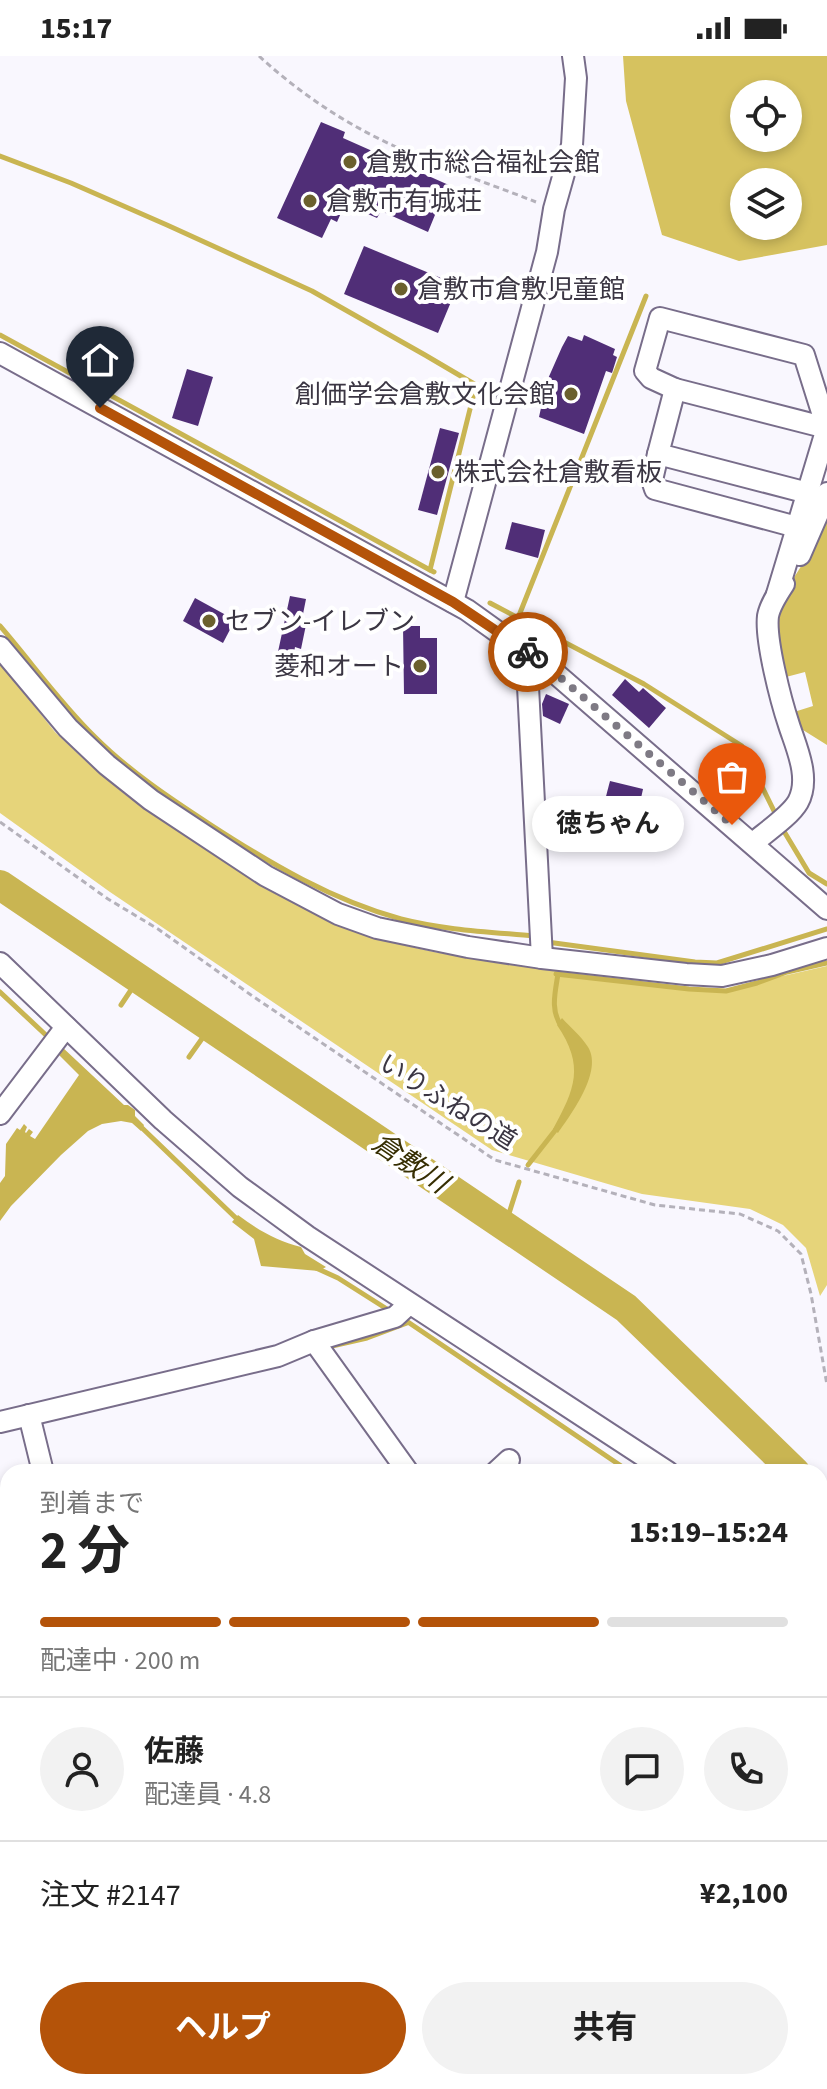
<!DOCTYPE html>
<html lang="ja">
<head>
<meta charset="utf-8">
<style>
  :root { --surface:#fff; --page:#f2f2f2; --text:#222; --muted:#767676; --line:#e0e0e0; --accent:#b45309 }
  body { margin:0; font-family:"Source Sans 3","Noto Sans JP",sans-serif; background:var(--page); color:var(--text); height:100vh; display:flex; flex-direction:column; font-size:30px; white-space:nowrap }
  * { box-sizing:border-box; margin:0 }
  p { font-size:26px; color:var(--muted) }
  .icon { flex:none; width:44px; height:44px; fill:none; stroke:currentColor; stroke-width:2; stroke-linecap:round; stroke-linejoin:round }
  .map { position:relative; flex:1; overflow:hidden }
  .details { position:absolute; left:0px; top:1408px; width:828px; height:626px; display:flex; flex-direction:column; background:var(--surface); border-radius:24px 24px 0 0; box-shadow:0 4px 12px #0003 }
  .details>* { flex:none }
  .fabs { position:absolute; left:730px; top:24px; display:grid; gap:16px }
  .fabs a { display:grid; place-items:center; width:72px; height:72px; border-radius:50%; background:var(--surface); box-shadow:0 4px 12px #0003; font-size:40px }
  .pin { position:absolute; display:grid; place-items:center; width:68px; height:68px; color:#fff; margin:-82px -34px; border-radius:50% 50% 50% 0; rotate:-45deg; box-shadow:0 0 8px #0007 }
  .pin .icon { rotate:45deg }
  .courier { position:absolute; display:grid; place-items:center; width:80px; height:80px; margin:-40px; border:6px solid #b45309; border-radius:50%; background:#fff; color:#222; box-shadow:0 2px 10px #0007 }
  .bubble { position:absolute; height:56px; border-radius:28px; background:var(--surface); box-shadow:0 4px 12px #0003; font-size:26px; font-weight:700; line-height:56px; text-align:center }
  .headline em { font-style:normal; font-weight:700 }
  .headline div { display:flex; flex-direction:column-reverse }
  .headline { display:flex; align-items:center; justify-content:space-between; height:136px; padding:0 40px }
  h1 { font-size:52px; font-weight:700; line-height:60px }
  .bar { display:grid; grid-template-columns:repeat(4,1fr); gap:12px 8px; align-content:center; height:96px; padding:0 40px }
  .bar i { height:10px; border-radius:6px; background:var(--line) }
  .bar .on { background:var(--accent) }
  .bar p { grid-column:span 4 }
  .line { display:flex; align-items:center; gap:20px; padding:0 40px; border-top:2px solid var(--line) }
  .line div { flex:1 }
  .round { display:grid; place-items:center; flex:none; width:84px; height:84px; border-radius:42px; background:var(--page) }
  .action { display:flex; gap:16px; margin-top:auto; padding:16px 40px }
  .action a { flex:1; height:92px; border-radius:48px; background:var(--accent); color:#fff; font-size:32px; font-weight:700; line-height:92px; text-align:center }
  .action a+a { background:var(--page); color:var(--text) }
  .status { display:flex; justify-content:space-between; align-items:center; height:56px; padding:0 40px; background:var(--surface); direction:ltr }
  .status svg { height:22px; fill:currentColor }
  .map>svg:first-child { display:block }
  .green { fill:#e6d47a }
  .forest { fill:#d6c25f; fill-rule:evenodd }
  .water { fill:#c9b552 }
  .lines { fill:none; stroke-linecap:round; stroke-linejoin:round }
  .stream { stroke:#c9b552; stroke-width:5 }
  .river { stroke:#c9b552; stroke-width:30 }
  .building { fill:#502e77 }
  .minor-casing { stroke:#786d8a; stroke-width:24 }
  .path { stroke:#b4b1ba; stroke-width:3; stroke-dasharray:6 4; stroke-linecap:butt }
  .minor { stroke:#fff; stroke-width:20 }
  .done { stroke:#7e7a84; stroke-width:8; stroke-dasharray:0 14.4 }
  .route { stroke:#b45309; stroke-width:10 }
  .poi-dot { fill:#6b602d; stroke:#fff; stroke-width:3 }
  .labels { text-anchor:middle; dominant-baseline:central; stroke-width:8; stroke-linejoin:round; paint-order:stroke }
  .poi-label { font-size:26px; fill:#3b3643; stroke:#fff; text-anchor:start }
  .street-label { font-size:26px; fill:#3b3643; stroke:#fff }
  .water-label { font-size:28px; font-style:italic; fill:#372f03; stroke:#fff }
</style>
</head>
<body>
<div class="status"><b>15:17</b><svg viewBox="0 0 49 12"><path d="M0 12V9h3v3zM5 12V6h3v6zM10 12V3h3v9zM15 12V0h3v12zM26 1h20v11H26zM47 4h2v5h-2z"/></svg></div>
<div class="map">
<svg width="827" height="2033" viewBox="0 0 827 2033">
  <rect width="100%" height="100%" fill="#f9f7fe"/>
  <!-- green -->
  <polygon class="green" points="0,607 55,676 91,710 127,740 268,834 327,864 381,884 434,896 497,907 695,932 726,933 827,910 827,1229 820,1240 806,1192 783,1169 750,1153 642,1138 492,1094 110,836 0,757"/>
  <!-- forest -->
  <g class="forest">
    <path d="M 623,0 L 827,0 L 827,189 L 739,205 L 662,179 L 626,45 ZM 744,38 L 788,38 L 788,82 L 744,82 ZM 744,126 L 788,126 L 788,170 L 744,170 Z"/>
    <polygon points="827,454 827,689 803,674 794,656 813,650 805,616 786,621 772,563 781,542 812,493"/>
  </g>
  <!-- water -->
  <g class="water">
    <path d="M 562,962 C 570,971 581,980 588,991 C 603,1015 572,1057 558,1077 L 553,1073 C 575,1033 585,1010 557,969 Z"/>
    <polygon points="61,990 124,1049 128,1049 135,1054 135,1060 144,1069 141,1075 132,1067 121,1065 102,1068 88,1075 61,1099 11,1150 0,1165 0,1127 5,1120 6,1088 17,1072 20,1074 24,1068 27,1071 25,1076 26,1077 29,1073 33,1076 30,1080 35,1083 79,1019 56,996"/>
    <path d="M 238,1159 C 258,1174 277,1185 301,1191 L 305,1198 L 326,1211 L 319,1215 L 261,1210 L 254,1183 L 232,1166 Z"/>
  </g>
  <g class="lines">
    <!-- stream -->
    <g class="stream">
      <polyline points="0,100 71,127 167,169 312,235 425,299 476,329 430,514 434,516"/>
      <polyline points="0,279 430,514"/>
      <polyline points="490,547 644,628 742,690 776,759"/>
      <polyline points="518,562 646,240"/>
      <path d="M 0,570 C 32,607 60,647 95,681 C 129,715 171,743 211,769 C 271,808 332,844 401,863 C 444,874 490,876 534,880"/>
      <polyline points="782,772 809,817 827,828"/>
      <polyline points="547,886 695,906 717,907 827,873"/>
      <polyline points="556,918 689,933 726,935 757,927 787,916 827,907"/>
      <path d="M 558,918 C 555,937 550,955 562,971"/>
      <polyline points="0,936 49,982"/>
      <polyline points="121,949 139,922"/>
      <polyline points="189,1001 211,970"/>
      <polyline points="140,1070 239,1165"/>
      <polyline points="528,1109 557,1072"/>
      <polyline points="505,1170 519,1126"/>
      <polyline points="316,1212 338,1222 390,1255"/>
      <polyline points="402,1262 630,1416"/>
      <polyline points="332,1290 367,1282 407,1267"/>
      <polyline points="820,1559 827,1568"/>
    </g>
    <!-- river -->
    <g class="river">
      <polyline points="0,829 626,1252 795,1416"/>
      <polyline points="820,1443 827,1451"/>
      <polyline points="0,1988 8,1987"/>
    </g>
  </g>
  <!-- building -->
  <g class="building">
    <polygon points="321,66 345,76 343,82 451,130 447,137 452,139 444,158 437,154 428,176 381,155 377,162 345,148 337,166 331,163 322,182 277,162"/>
    <polygon points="364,190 458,229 438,277 344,238"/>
    <polygon points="584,279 615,293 613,299 617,301 612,317 606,315 584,378 539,361 547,325 562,291 568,280 582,285"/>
    <polygon points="187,313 213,321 198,370 172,362"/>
    <polygon points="440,372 459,377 437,459 418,454"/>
    <polygon points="512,466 545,474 538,502 505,493"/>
    <polygon points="290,540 306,543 302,563 307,564 301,593 295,591 292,608 276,605"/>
    <polygon points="195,542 235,564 223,587 183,565"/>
    <polygon points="403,570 420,570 420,582 437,582 437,638 404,638"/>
    <polygon points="625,623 639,636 643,632 666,652 649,672 612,639"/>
    <polygon points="546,638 569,648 560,668 543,660 542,648"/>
    <polygon points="610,725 643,733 638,756 604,748"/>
  </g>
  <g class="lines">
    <defs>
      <g id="minor">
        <polyline points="0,297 467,554 555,617 827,853"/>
        <polyline points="675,333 651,322 645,315 660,262 804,299 827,372 777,538"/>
        <polyline points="658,398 652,424 655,433 793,470"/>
        <polyline points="808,437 658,398 675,333 827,372"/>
        <polyline points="800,499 827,437"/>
        <polyline points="453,546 547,196 554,153 572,89 576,22 573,0"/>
        <polyline points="0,591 68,672 107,709 151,744 266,820 338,858 377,872 468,891 542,902 686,918 722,920 772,909 827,892"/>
        <polyline points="530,598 527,611 542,902"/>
        <path d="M 753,787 C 766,776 790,760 798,746 C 811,722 796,691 789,669 C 781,645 765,584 768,560 C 770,549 778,537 784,528"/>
        <polyline points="0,907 163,1064 240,1131 307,1180 668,1416"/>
        <polyline points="0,1058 66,971"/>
        <polyline points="314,1285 408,1416"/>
        <polyline points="29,1359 43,1416"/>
        <polyline points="0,1366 278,1300 314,1285 395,1261 409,1248"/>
        <polyline points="496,1416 509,1404"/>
        <polyline points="820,1527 827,1535"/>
        <polyline points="820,1751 827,1746"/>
        <polyline points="820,1885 827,1885"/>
        <polyline points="820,1964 827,1964"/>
        <polyline points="0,2006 8,2005"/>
        <polyline points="413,2033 415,2026"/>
      </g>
    </defs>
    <!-- minor casing -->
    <use href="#minor" class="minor-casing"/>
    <!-- path -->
    <g class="path">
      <path d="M 259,0 C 298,36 344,67 392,89 C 438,111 488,127 536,146"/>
      <polyline points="0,766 108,843 158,873 251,939 495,1104 655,1149 740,1158 778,1175 801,1198 811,1238 827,1329"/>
    </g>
    <!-- minor -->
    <use href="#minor" class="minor"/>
  </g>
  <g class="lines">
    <!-- done -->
    <polyline class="done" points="528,596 555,617 732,769"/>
    <!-- route -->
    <polyline class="route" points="100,352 453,546 528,596"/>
  </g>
  <!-- markers -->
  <g class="poi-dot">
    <circle cx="350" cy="106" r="8"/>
    <circle cx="310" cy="145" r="8"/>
    <circle cx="401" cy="233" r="8"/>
    <circle cx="571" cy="338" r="8"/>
    <circle cx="438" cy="416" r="8"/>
    <circle cx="209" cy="565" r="8"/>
    <circle cx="420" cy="610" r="8"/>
  </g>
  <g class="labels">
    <!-- poi labels -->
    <g class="poi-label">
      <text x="366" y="106">倉敷市総合福祉会館</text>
      <text x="326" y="145">倉敷市有城荘</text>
      <text x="417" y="233">倉敷市倉敷児童館</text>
      <text x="555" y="338" text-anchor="end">創価学会倉敷文化会館</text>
      <text x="454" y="416">株式会社倉敷看板</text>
      <text x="225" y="565">セブン-イレブン</text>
      <text x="404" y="610" text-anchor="end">菱和オート</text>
    </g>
    <!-- street labels -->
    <g class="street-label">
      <text transform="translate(448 1046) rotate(32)">いりふねの道</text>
    </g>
    <!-- water labels -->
    <g class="water-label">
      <text transform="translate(410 1107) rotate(34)">倉敷川</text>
    </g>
  </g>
</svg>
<div class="fabs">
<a><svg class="icon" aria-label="locate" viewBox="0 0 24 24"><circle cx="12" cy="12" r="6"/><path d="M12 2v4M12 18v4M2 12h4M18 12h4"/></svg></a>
<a><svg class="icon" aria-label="layers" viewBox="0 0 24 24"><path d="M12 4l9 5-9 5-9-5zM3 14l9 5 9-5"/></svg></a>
</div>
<div class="pin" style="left:732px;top:769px;background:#ea580c"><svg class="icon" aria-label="bag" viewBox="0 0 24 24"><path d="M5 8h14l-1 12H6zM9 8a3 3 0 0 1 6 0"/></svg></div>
<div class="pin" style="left:100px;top:352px;background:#1f2937"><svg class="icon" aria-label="home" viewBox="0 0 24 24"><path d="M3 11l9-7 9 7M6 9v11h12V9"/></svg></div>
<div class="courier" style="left:528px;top:596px"><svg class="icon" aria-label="bike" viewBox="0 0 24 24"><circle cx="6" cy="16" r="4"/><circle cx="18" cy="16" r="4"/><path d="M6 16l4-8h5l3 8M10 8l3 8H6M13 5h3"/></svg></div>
<div class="bubble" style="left:532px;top:740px;width:152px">徳ちゃん</div>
<section class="details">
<div class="headline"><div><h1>2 分</h1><p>到着まで</p></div><em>15:19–15:24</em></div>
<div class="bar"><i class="on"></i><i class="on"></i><i class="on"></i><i></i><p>配達中 · 200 m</p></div>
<div class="line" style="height:144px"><a class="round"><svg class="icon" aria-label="person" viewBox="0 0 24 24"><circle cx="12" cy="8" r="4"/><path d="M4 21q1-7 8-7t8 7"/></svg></a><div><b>佐藤</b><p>配達員 · 4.8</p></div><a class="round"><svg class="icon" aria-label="chat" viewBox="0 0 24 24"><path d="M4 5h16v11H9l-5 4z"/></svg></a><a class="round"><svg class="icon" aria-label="phone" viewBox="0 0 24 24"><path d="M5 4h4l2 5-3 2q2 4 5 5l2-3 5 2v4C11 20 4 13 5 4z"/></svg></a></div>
<div class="line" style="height:104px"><div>注文 #2147</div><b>¥2,100</b></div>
<div class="action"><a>ヘルプ</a><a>共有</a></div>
</section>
</div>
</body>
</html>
